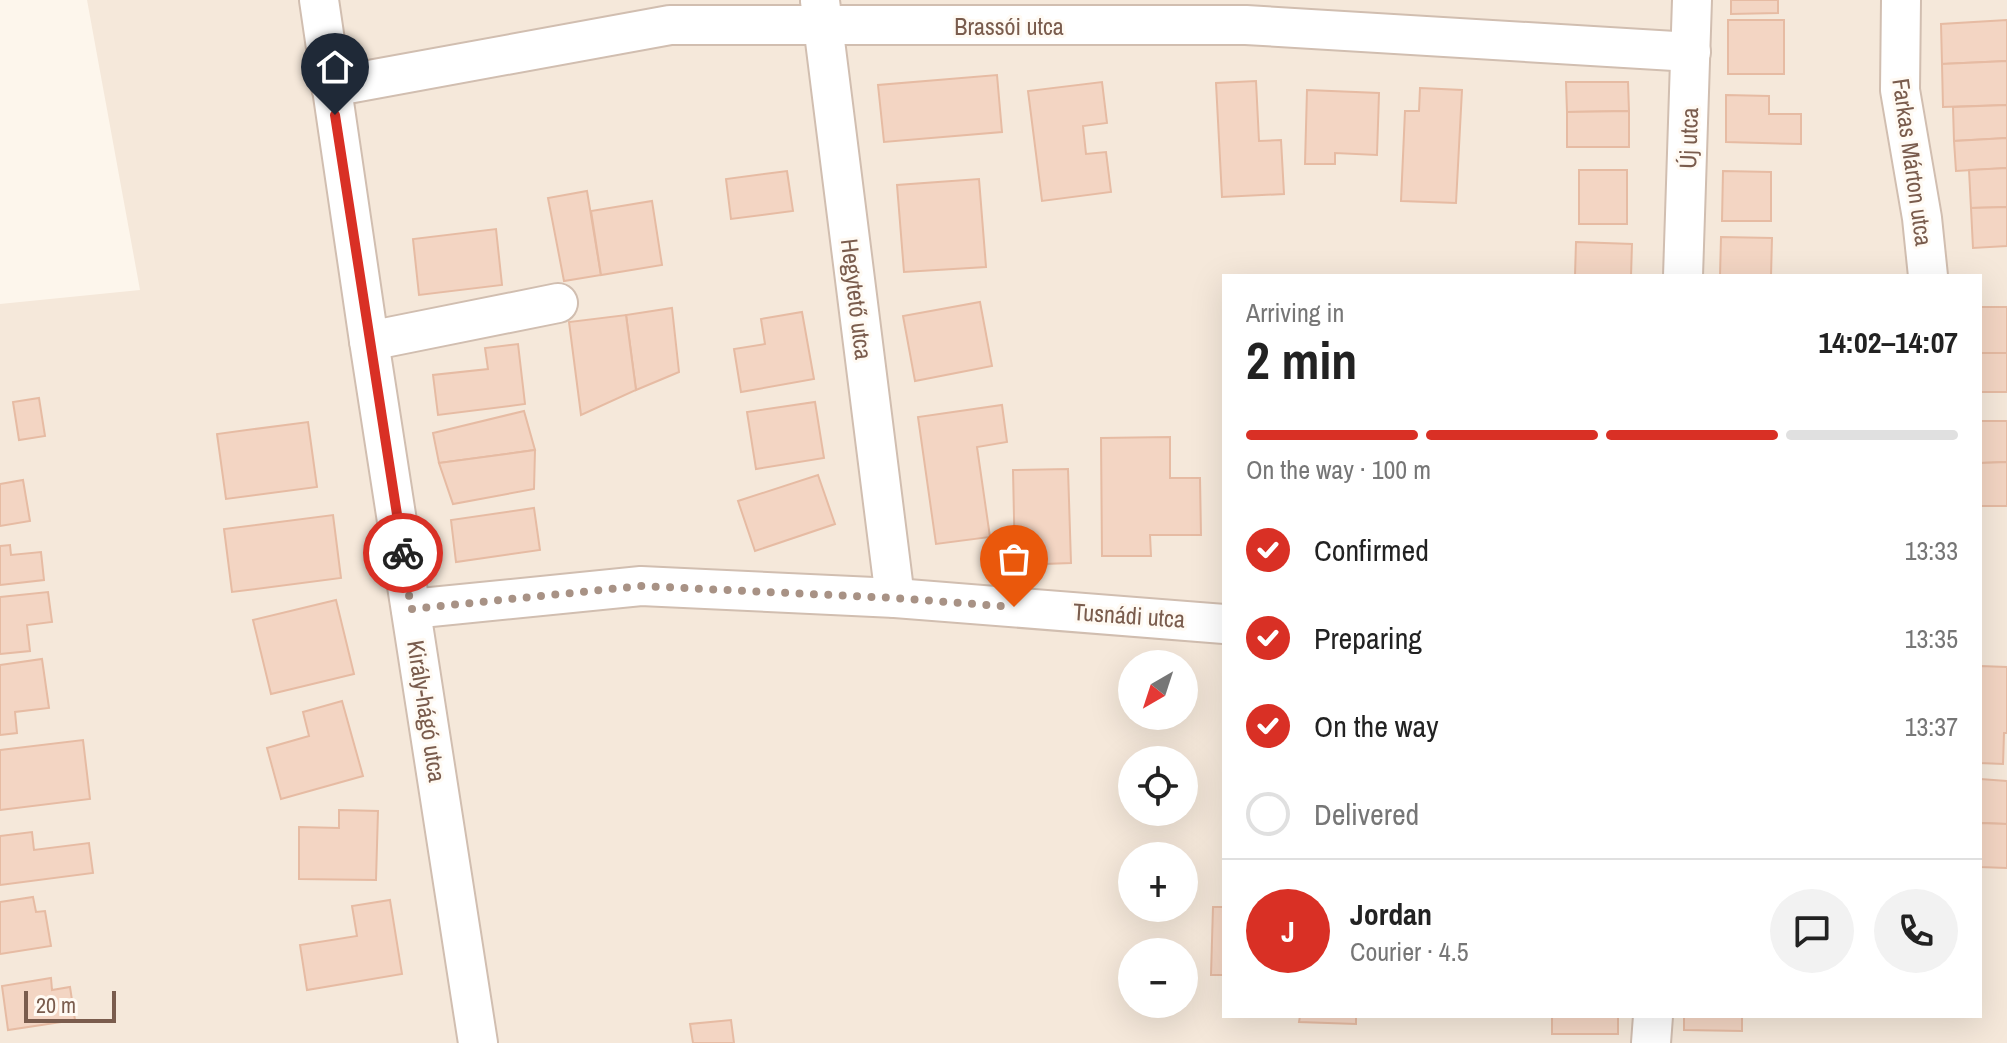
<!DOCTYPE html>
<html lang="en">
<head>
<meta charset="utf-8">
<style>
  :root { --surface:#fff; --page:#f2f2f2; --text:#222; --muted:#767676; --line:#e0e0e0; --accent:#d93025 }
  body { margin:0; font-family:"Archivo Narrow",sans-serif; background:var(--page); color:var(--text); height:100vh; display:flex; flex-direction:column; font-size:30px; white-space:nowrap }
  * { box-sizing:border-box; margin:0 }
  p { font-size:26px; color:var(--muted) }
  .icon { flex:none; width:44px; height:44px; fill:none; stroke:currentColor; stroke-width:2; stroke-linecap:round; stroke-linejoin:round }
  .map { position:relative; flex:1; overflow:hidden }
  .panel { position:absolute; left:1222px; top:274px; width:760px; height:744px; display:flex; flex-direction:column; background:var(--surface); border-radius:0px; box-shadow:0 8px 32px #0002 }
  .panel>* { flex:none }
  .needle { width:52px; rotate:219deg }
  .tools { position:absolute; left:1118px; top:650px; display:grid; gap:16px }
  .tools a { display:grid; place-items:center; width:80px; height:80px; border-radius:50%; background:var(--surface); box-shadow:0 8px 32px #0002; font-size:40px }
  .scale { position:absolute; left:24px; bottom:20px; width:92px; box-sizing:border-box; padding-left:8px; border:4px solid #7a5c4d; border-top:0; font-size:22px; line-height:28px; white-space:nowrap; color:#7a5c4d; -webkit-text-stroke:6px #fffaf3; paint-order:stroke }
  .pin { position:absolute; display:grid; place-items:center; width:68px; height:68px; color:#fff; margin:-82px -34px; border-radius:50% 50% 50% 0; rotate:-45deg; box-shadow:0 0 8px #0007 }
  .pin .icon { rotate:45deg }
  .courier { position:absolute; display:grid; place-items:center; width:80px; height:80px; margin:-40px; border:6px solid #d93025; border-radius:50%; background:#fff; color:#222; box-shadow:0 2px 10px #0007 }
  .overview em { font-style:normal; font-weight:800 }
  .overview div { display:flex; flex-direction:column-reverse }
  .overview { display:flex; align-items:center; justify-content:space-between; height:136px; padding:0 24px }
  h1 { font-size:52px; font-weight:800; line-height:60px }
  .bar { display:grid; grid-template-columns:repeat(4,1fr); gap:12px 8px; align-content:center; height:96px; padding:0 24px }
  .bar i { height:10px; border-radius:6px; background:var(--line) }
  .bar .on { background:var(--accent) }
  .bar p { grid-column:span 4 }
  .line { display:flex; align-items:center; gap:20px; padding:0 24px; border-top:2px solid var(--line) }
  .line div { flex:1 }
  .round { display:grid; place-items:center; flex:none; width:84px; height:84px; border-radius:42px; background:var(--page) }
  ol { padding:0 24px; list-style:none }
  li { display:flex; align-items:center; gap:24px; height:88px }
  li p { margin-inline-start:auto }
  li .icon { padding:8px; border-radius:50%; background:var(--accent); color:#fff; stroke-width:4 }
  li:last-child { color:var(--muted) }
  li i { width:44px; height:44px; border:4px solid var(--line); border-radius:50% }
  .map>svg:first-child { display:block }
  .residential { fill:#f5e8da; fill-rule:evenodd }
  .building { fill:#f3d5c3; stroke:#e6bba3; stroke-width:2 }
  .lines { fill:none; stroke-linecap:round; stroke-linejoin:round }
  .minor-casing { stroke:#d1beb0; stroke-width:42 }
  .minor { stroke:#fff; stroke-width:38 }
  .done { stroke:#a89285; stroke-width:8; stroke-dasharray:0 14.4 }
  .route { stroke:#d93025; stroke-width:10 }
  .labels { text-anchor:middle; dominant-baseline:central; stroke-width:6; stroke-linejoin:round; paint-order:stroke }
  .street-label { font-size:24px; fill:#7a5c4d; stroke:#fffaf3 }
</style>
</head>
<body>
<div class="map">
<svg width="2007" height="1043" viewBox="0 0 2007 1043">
  <rect width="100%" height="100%" fill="#fdf6ec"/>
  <!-- residential -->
  <path class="residential" d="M 87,0 L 2007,0 L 2007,1043 L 0,1043 L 0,304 L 140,290 ZM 1224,276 L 1980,276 L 1980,1016 L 1224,1016 ZM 1132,664 L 1184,664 L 1184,716 L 1132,716 ZM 1132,760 L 1184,760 L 1184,812 L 1132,812 ZM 1132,856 L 1184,856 L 1184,908 L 1132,908 ZM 1132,952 L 1184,952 L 1184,1004 L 1132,1004 Z"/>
  <!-- building -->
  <g class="building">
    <polygon points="1731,0 1778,0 1778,13 1731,14"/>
    <rect x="1728" y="20" width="56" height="54"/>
    <polygon points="2007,20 2007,61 1942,64 1941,24"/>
    <polygon points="2007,61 2007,105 1943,107 1942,64"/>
    <polygon points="997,75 1002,132 884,142 878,85"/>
    <polygon points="1256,81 1259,141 1281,140 1284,194 1222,197 1216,83"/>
    <polygon points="1102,82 1107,123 1083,126 1086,154 1106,152 1111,192 1042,201 1028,91"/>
    <polygon points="1566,82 1628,82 1629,111 1567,112"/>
    <polygon points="1420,88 1462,90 1456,203 1401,201 1405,111 1419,111"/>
    <polygon points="1307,90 1379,93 1377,155 1335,153 1335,164 1305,164"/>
    <polygon points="1726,95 1769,96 1769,114 1801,114 1801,144 1726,142"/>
    <polygon points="2007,105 2007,138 1954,141 1953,107"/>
    <polygon points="1629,111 1629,147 1567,147 1567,112"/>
    <polygon points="2007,138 2007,168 1956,171 1954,141"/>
    <polygon points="2007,168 2007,207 1971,208 1969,170"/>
    <rect x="1579" y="170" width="48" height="54"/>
    <polygon points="787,171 793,211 731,219 726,179"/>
    <polygon points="1723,171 1771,172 1771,221 1722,221"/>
    <polygon points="979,179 986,267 904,272 897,185"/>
    <polygon points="587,191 601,275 564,281 548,198"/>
    <polygon points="652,201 662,265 601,275 591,211"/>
    <polygon points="2007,207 2007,246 1973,248 1971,208"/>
    <polygon points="496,229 502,285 419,295 413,239"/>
    <polygon points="1721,237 1772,238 1771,276 1720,276"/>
    <polygon points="1576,242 1632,244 1631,276 1575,276"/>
    <polygon points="980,302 992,366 915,381 903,316"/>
    <rect x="1980" y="307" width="27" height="46"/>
    <polygon points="672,308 679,372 636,390 626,315"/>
    <polygon points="802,312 814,379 741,392 734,349 765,344 761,319"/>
    <polygon points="626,315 636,390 581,415 569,322"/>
    <polygon points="518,344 525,404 438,415 433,375 488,369 485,348"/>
    <rect x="1980" y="353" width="27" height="39"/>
    <polygon points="39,398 45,436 19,440 13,402"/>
    <polygon points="815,402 824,458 756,469 747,412"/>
    <polygon points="1002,405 1007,442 977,447 990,537 936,544 918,417"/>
    <polygon points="524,411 535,450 439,463 433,433"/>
    <polygon points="1980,421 2007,421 2007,462 1980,463"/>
    <polygon points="308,422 317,487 226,499 217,434"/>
    <polygon points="1170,437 1170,478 1200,478 1201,535 1150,535 1151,556 1102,556 1101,438"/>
    <polygon points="535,450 534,489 453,504 439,463"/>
    <polygon points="2007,462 2007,506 1980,506 1980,463"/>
    <polygon points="1068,469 1071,563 1015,565 1013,470"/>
    <polygon points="818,475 835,524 755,551 738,501"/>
    <polygon points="23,480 30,521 0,526 0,484"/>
    <polygon points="534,508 540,550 456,562 451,520"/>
    <polygon points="333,515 341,578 232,592 224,529"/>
    <polygon points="10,545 11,555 41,552 44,580 0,585 0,546"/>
    <polygon points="48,592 52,622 27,625 30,651 0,654 0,597"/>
    <polygon points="336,600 354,674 271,694 253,620"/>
    <polygon points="42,659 49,708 15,712 17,733 0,735 0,665"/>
    <polygon points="1980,666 2007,667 2007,733 2004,733 2003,764 1980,763"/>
    <polygon points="342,701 363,776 281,799 267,748 309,736 303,712"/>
    <polygon points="83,740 90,799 0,810 0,750"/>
    <polygon points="1980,779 2007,781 2007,824 1980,823"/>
    <polygon points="339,810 378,811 376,880 299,879 299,827 339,828"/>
    <polygon points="1980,823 2007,824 2007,868 1980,867"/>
    <polygon points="32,832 34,850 89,843 93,873 0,885 0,836"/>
    <polygon points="33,897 36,912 45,911 51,946 0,954 0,902"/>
    <polygon points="390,900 402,974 307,990 300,945 357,936 352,906"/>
    <polygon points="1213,907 1224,907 1224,975 1211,975"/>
    <polygon points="51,978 52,990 70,987 75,1020 8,1030 2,986"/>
    <polygon points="1300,1016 1356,1016 1356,1024 1299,1022"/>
    <rect x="1552" y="1016" width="66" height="18"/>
    <polygon points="1684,1016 1742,1016 1742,1031 1684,1030"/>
    <polygon points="731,1020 734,1043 693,1043 690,1024"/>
  </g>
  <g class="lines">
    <defs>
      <g id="minor">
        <polyline points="319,0 369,341 478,1043"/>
        <polyline points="1901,0 1900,90 1922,218 1928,276"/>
        <polyline points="820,1 895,598"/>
        <polyline points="331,87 670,25 1246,25 1691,52"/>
        <polyline points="1683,276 1692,0"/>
        <polyline points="369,341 558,303"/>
        <polyline points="411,609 641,586 895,598 1224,624"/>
        <polyline points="1651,1043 1653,1016"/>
      </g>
    </defs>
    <!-- minor casing -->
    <use href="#minor" class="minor-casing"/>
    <!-- minor -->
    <use href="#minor" class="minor"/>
  </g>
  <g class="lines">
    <!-- done -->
    <polyline class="done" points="403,553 411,609 641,586 895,598 1014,607"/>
    <!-- route -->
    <polyline class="route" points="335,115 403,553"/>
  </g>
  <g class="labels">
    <!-- street labels -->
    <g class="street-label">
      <text x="1009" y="26">Brassói utca</text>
      <text transform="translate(1688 138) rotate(-88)">Új utca</text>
      <text transform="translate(1913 162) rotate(82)">Farkas Márton utca</text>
      <text transform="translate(857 299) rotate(83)">Hegytető utca</text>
      <text transform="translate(1129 615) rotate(4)">Tusnádi utca</text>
      <text transform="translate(427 711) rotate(81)">Király-hágó utca</text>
    </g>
  </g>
</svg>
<div class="tools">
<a><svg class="needle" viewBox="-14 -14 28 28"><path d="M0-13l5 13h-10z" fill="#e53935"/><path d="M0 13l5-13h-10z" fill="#767676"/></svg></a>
<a><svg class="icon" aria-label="locate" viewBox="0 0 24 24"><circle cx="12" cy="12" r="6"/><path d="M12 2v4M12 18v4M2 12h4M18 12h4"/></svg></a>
<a>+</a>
<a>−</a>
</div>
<div class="scale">20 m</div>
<div class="pin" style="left:1014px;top:607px;background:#ea580c"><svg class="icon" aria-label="bag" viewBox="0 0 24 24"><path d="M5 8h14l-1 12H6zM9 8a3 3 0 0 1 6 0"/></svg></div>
<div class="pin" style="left:335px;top:115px;background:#1f2937"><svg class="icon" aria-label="home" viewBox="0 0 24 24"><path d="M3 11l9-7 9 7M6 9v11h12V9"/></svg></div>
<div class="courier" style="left:403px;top:553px"><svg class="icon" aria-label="bike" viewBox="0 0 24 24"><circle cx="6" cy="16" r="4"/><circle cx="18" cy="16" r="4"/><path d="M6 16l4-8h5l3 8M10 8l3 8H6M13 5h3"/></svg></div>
<section class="panel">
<div class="overview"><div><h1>2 min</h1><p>Arriving in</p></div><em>14:02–14:07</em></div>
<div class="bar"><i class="on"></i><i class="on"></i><i class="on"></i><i></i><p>On the way · 100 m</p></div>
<ol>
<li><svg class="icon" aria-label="check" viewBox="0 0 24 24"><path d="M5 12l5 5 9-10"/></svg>Confirmed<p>13:33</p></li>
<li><svg class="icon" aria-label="check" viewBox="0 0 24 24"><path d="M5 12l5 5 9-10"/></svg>Preparing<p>13:35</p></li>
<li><svg class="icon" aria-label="check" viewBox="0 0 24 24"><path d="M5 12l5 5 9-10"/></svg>On the way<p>13:37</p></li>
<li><i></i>Delivered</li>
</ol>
<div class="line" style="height:144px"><b class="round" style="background:var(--accent);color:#fff">J</b><div><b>Jordan</b><p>Courier · 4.5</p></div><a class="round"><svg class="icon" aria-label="chat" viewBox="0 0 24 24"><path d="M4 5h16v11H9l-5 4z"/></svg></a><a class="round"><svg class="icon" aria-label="phone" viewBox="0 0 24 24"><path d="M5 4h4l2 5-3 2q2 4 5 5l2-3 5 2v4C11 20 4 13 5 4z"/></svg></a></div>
</section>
</div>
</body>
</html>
